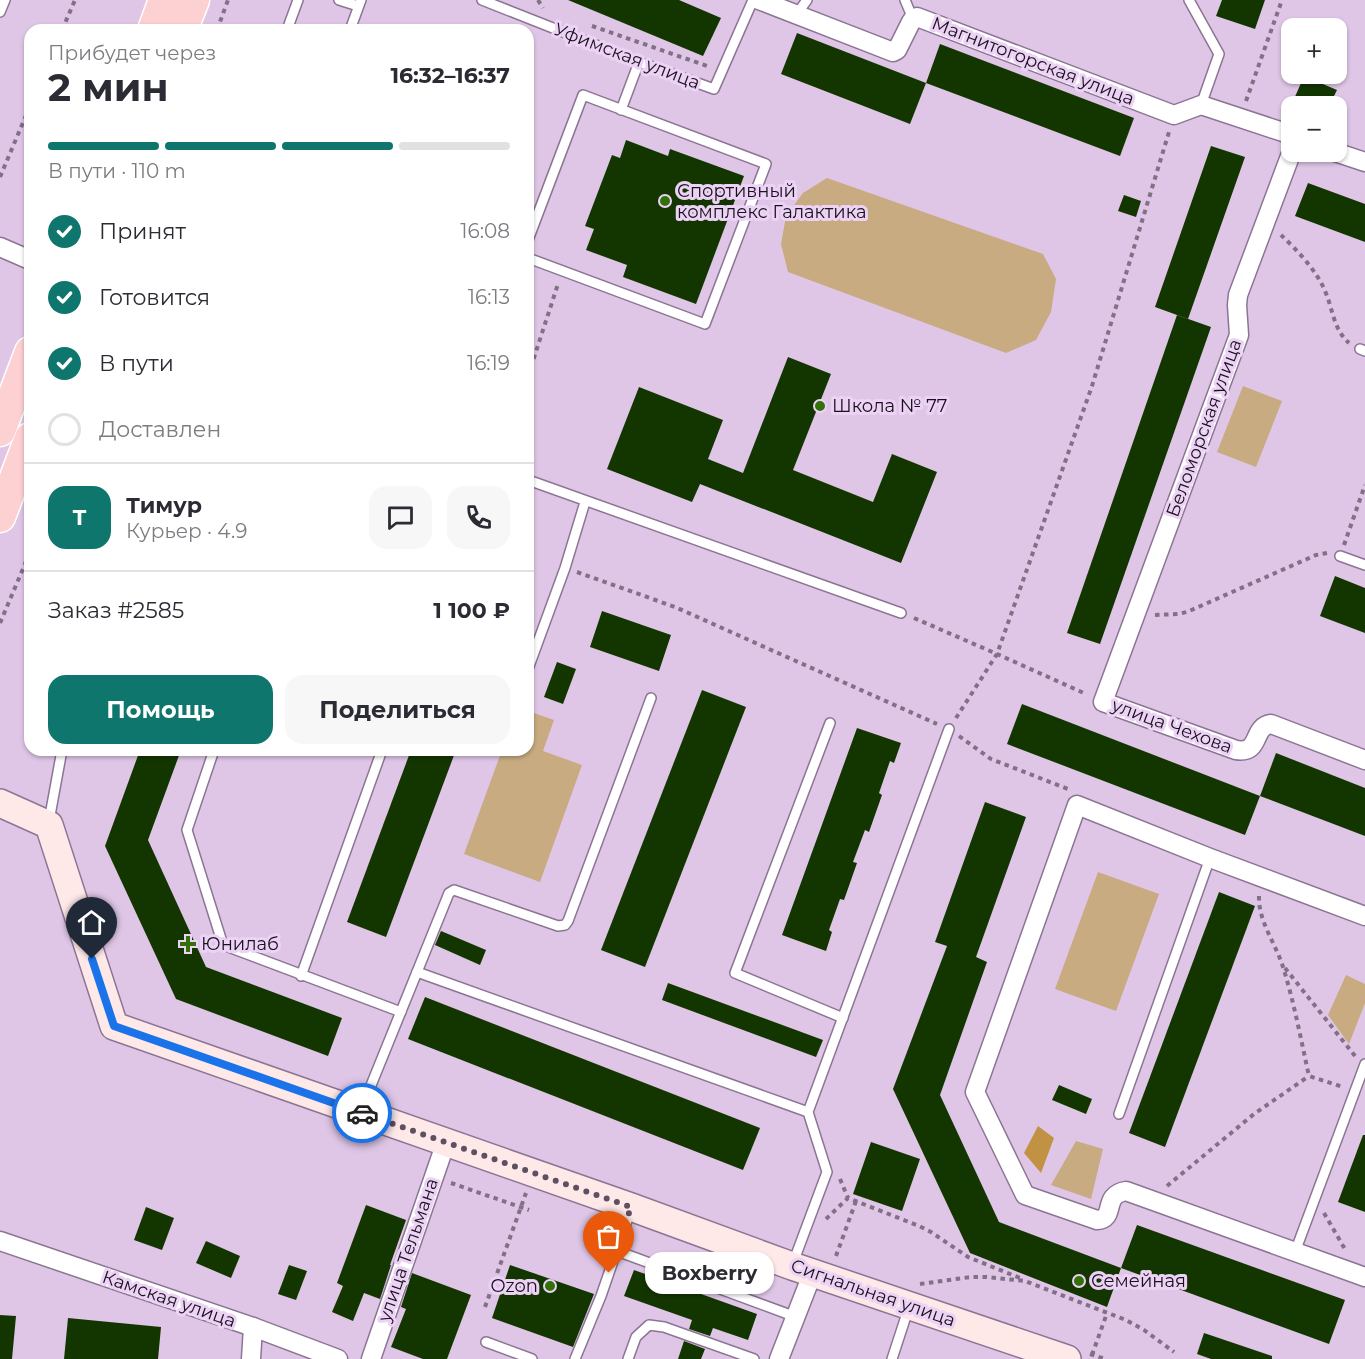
<!DOCTYPE html>
<html lang="ru">
<head>
<meta charset="utf-8">
<style>
  :root { --surface:#fff; --page:#f7f7f7; --text:#2b2b33; --muted:#7c7c81; --line:#e1e1e2; --accent:#0f766e }
  body { margin:0; font-family:Montserrat,sans-serif; background:var(--page); color:var(--text); height:100vh; display:flex; flex-direction:column; font-size:22px; white-space:nowrap }
  * { box-sizing:border-box; margin:0 }
  p { font-size:20px; color:var(--muted) }
  .icon { flex:none; width:33px; height:33px; fill:none; stroke:currentColor; stroke-width:2; stroke-linecap:round; stroke-linejoin:round }
  .map { position:relative; flex:1; overflow:hidden }
  .details { position:absolute; left:24px; top:24px; width:510px; height:732px; display:flex; flex-direction:column; background:var(--surface); border-radius:18px; box-shadow:0 2px 4px #0004 }
  .details>* { flex:none }
  .buttons { position:absolute; left:1281px; top:18px; display:grid; gap:12px }
  .buttons a { display:grid; place-items:center; width:66px; height:66px; border-radius:12px; background:var(--surface); box-shadow:0 2px 4px #0004; font-size:30px }
  .pin { position:absolute; display:grid; place-items:center; width:51px; height:51px; color:#fff; margin:-62px -26px; border-radius:50% 50% 50% 0; rotate:-45deg; box-shadow:0 0 6px #0007 }
  .pin .icon { rotate:45deg }
  .courier { position:absolute; display:grid; place-items:center; width:60px; height:60px; margin:-30px; border:4px solid #1a73e8; border-radius:50%; background:#fff; color:#222; box-shadow:0 2px 8px #0007 }
  .bubble { position:absolute; height:42px; border-radius:18px; background:var(--surface); box-shadow:0 2px 4px #0004; font-size:20px; font-weight:700; line-height:42px; text-align:center }
  .summary em { font-style:normal; font-weight:700 }
  .summary div { display:flex; flex-direction:column-reverse }
  .summary { display:flex; align-items:center; justify-content:space-between; height:102px; padding:0 24px }
  h1 { font-size:39px; font-weight:700; line-height:45px }
  .bar { display:grid; grid-template-columns:repeat(4,1fr); gap:9px 6px; align-content:center; height:72px; padding:0 24px }
  .bar i { height:8px; border-radius:4px; background:var(--line) }
  .bar .selected { background:var(--accent) }
  .bar p { grid-column:span 4 }
  .line { display:flex; align-items:center; gap:15px; padding:0 24px; border-top:2px solid var(--line) }
  .line div { flex:1 }
  .round { display:grid; place-items:center; flex:none; width:63px; height:63px; border-radius:18px; background:var(--page) }
  ol { padding:0 24px; list-style:none }
  li { display:flex; align-items:center; gap:18px; height:66px }
  li p { margin-inline-start:auto }
  li .icon { padding:6px; border-radius:50%; background:var(--accent); color:#fff; stroke-width:4 }
  li:last-child { color:var(--muted) }
  li i { width:33px; height:33px; border:3px solid var(--line); border-radius:50% }
  .button { display:flex; gap:12px; margin-top:auto; padding:12px 24px }
  .button a { flex:1; height:69px; border-radius:18px; background:var(--accent); color:#fff; font-size:24px; font-weight:700; line-height:69px; text-align:center }
  .button a+a { background:var(--page); color:var(--text) }
  .map>svg:first-child { display:block }
  .green { fill:#c8ab80 }
  .forest { fill:#c29244 }
  .building { fill:#133600 }
  .lines { fill:none; stroke-linecap:round; stroke-linejoin:round }
  .lane-casing { stroke:#8c7594; stroke-width:12 }
  .street-casing { stroke:#8c7594; stroke-width:21 }
  .secondary-casing { stroke:#8c7594; stroke-width:30 }
  .primary-casing { stroke:#fff; stroke-width:33 }
  .path { stroke:#817086; stroke-width:4; stroke-dasharray:4.5 4.5; stroke-linecap:butt }
  .lane { stroke:#fff; stroke-width:9 }
  .street { stroke:#fff; stroke-width:18 }
  .secondary { stroke:#fee8e8; stroke-width:27 }
  .primary { stroke:#fdd0d1; stroke-width:30 }
  .done { stroke:#5e5063; stroke-width:6; stroke-dasharray:0 10.8 }
  .route { stroke:#1a73e8; stroke-width:8 }
  .poi-dot { fill:#317108; stroke:#ecd3f5; stroke-width:2 }
  .labels { text-anchor:middle; dominant-baseline:central; stroke-width:6; stroke-linejoin:round; paint-order:stroke }
  .street-label { font-size:18px; fill:#19111c; stroke:#ecd3f5 }
  .poi-label { font-size:18px; fill:#19111c; stroke:#ecd3f5; text-anchor:start }
</style>
</head>
<body>
<div class="map">
<svg width="1365" height="1359" viewBox="0 0 1365 1359">
  <rect width="100%" height="100%" fill="#dfc6e7"/>
  <!-- green -->
  <g class="green">
    <polygon points="827,178 1043,254 1056,279 1051,312 1036,340 1006,353 788,272 781,244 786,216 803,193"/>
    <polygon points="1243,386 1282,401 1256,467 1217,452"/>
    <polygon points="528,711 554,720 543,751 582,765 540,882 464,854 502,750 528,750"/>
    <polygon points="1098,872 1159,894 1116,1011 1055,989"/>
    <polygon points="1346,975 1365,984 1365,1003 1349,1044 1328,1015"/>
    <polygon points="1076,1141 1103,1149 1091,1199 1051,1185"/>
  </g>
  <!-- forest -->
  <polygon class="forest" points="1038,1126 1054,1138 1041,1173 1024,1153"/>
  <!-- building -->
  <g class="building">
    <polygon points="568,0 679,0 721,18 703,56"/>
    <polygon points="1222,0 1265,0 1255,29 1216,16"/>
    <polygon points="797,33 926,83 910,124 781,74"/>
    <polygon points="940,44 1134,118 1120,156 926,83"/>
    <polygon points="1304,76 1337,90 1329,106 1291,106"/>
    <polygon points="626,140 668,156 670,149 744,176 696,304 623,277 627,265 586,250 594,229 585,226 612,155 620,158"/>
    <polygon points="1211,146 1245,157 1188,319 1155,307"/>
    <polygon points="1308,183 1365,204 1365,242 1295,216"/>
    <polygon points="1124,195 1141,201 1136,217 1118,211"/>
    <polygon points="1177,315 1211,327 1100,644 1067,633"/>
    <polygon points="788,357 831,374 793,470 873,502 892,454 937,472 901,563 700,484 692,502 607,469 639,387 723,420 708,459 743,473"/>
    <polygon points="1335,576 1365,588 1365,633 1320,616"/>
    <polygon points="602,611 671,635 659,671 590,647"/>
    <polygon points="557,662 576,669 563,704 544,697"/>
    <polygon points="702,690 746,707 645,967 601,950"/>
    <polygon points="1022,704 1260,796 1245,835 1007,744"/>
    <polygon points="857,728 901,743 894,763 890,761 879,793 882,795 869,832 865,830 853,862 857,863 844,900 840,899 829,930 832,932 826,951 782,935"/>
    <polygon points="140,750 181,750 148,840 206,967 342,1018 328,1056 176,999 105,846"/>
    <polygon points="411,750 456,750 386,937 347,922"/>
    <polygon points="1276,753 1365,788 1365,836 1260,796"/>
    <polygon points="985,802 1026,817 976,957 987,962 940,1095 999,1222 1121,1268 1107,1307 970,1253 893,1089 947,946 935,942"/>
    <polygon points="1219,892 1255,906 1165,1147 1129,1133"/>
    <polygon points="441,931 486,950 480,965 435,945"/>
    <polygon points="668,983 823,1040 816,1057 662,1000"/>
    <polygon points="425,997 760,1128 743,1170 408,1039"/>
    <polygon points="1059,1085 1092,1099 1086,1114 1052,1100"/>
    <polygon points="1363,1135 1365,1135 1365,1212 1338,1202"/>
    <polygon points="871,1142 920,1159 902,1211 853,1194"/>
    <polygon points="366,1205 406,1220 390,1265 391,1265 380,1299 364,1293 353,1321 332,1312 343,1286 337,1283"/>
    <polygon points="146,1207 174,1218 162,1250 134,1240"/>
    <polygon points="1137,1225 1345,1300 1329,1344 1121,1268"/>
    <polygon points="206,1241 240,1256 231,1278 196,1263"/>
    <polygon points="289,1265 307,1271 296,1300 278,1294"/>
    <polygon points="510,1265 594,1294 573,1347 492,1318"/>
    <polygon points="634,1270 757,1314 748,1340 713,1328 710,1336 689,1329 692,1320 624,1296"/>
    <polygon points="412,1273 471,1295 447,1359 423,1359 391,1347 406,1309 401,1307"/>
    <polygon points="0,1315 16,1316 12,1359 0,1359"/>
    <polygon points="68,1318 161,1327 158,1359 64,1359"/>
    <polygon points="1204,1333 1272,1356 1272,1359 1211,1359 1197,1354"/>
    <polygon points="684,1341 705,1349 701,1359 678,1359"/>
  </g>
  <g class="lines">
    <defs>
      <g id="lane">
        <polyline points="339,0 358,6"/>
        <polyline points="482,0 639,62 714,89 753,0"/>
        <polyline points="905,0 913,19"/>
        <polyline points="1189,0 1219,54 1201,105"/>
        <polyline points="0,12 5,0"/>
        <polyline points="796,15 807,0"/>
        <polyline points="287,30 298,0"/>
        <polyline points="350,30 361,0"/>
        <polyline points="621,110 639,62"/>
        <polyline points="528,240 583,95 766,164 705,324 528,258"/>
        <polyline points="1360,349 1365,351"/>
        <polyline points="528,480 901,613"/>
        <polyline points="1340,556 1365,565"/>
        <polyline points="528,669 565,568 585,502"/>
        <polyline points="830,723 735,973 843,1018"/>
        <polyline points="214,750 187,830 223,945 401,1012"/>
        <polyline points="49,821 62,750"/>
        <polyline points="417,972 449,893 454,890 558,926 565,925 568,921 651,698"/>
        <polyline points="301,976 382,750"/>
        <polyline points="361,1110 417,972 808,1112"/>
        <polyline points="1119,1114 1210,858"/>
        <polyline points="617,1251 796,1317"/>
        <polyline points="1295,1252 1365,1064"/>
        <polyline points="793,1263 827,1172 808,1112 949,729"/>
        <polyline points="486,1342 532,1359"/>
        <polyline points="575,1359 601,1296 631,1209"/>
        <polyline points="628,1359 636,1337 649,1325 664,1327 754,1359"/>
        <polyline points="892,1359 909,1307"/>
      </g>
      <g id="street">
        <polyline points="759,0 893,52 897,50 911,22 913,19 917,17 1174,115 1201,105 1292,135"/>
        <path d="M 1292,151 L 1238,295 L 1237,305 L 1239,335 L 1103,702 L 1236,750 C 1262,754 1251,727 1271,724 L 1365,760"/>
        <polyline points="1335,152 1365,162"/>
        <polyline points="0,247 30,260"/>
        <path d="M 1365,916 L 1210,858 L 1077,805 L 975,1092 L 1025,1195 L 1097,1220 C 1117,1219 1101,1195 1126,1191 L 1365,1277"/>
        <polyline points="0,1241 253,1327 338,1359"/>
        <polyline points="251,1359 253,1327"/>
        <polyline points="371,1359 446,1142"/>
        <polyline points="779,1359 813,1272"/>
      </g>
      <polyline id="secondary" points="0,803 49,825 114,1026 631,1207 792,1266 1067,1359"/>
      <g id="primary">
        <polyline points="153,30 164,0"/>
        <polyline points="182,30 194,0"/>
        <polyline points="0,431 30,352"/>
        <polyline points="0,517 30,438"/>
      </g>
    </defs>
    <!-- lane casing -->
    <use href="#lane" class="lane-casing"/>
    <!-- street casing -->
    <use href="#street" class="street-casing"/>
    <!-- secondary casing -->
    <use href="#secondary" class="secondary-casing"/>
    <!-- primary casing -->
    <use href="#primary" class="primary-casing"/>
    <!-- path -->
    <g class="path">
      <polyline points="538,0 543,8"/>
      <polyline points="592,26 710,67"/>
      <polyline points="62,30 75,0"/>
      <polyline points="217,30 228,0"/>
      <polyline points="1246,101 1282,0"/>
      <polyline points="0,177 30,106"/>
      <path d="M 1281,235 C 1296,249 1317,271 1325,291 C 1333,309 1333,329 1349,343"/>
      <polyline points="528,376 558,284"/>
      <polyline points="1344,545 1365,485"/>
      <polyline points="577,572 675,607 937,724"/>
      <polyline points="1155,615 1178,614 1187,612 1316,555 1327,553"/>
      <polyline points="914,618 997,654 1086,694"/>
      <polyline points="0,623 25,564 30,547"/>
      <polyline points="956,718 997,654 1092,386 1169,132"/>
      <polyline points="959,736 991,759 1068,789"/>
      <path d="M 1259,896 C 1258,921 1276,944 1283,967 C 1294,1002 1301,1040 1309,1076 L 1343,1087"/>
      <polyline points="1285,968 1355,1056"/>
      <polyline points="840,1179 848,1198"/>
      <polyline points="451,1183 529,1210"/>
      <polyline points="1167,1186 1254,1114 1309,1076"/>
      <polyline points="1324,1213 1346,1251"/>
      <polyline points="826,1219 848,1198 919,1226 931,1232 968,1257 1020,1278"/>
      <polyline points="836,1256 856,1201"/>
      <polyline points="920,1284 971,1277 986,1277 1025,1281 1126,1320 1144,1330 1174,1352"/>
      <polyline points="485,1307 526,1193"/>
      <polyline points="1090,1354 1105,1359"/>
      <polyline points="1092,1355 1107,1313"/>
    </g>
    <!-- lane -->
    <use href="#lane" class="lane"/>
    <!-- street -->
    <use href="#street" class="street"/>
    <!-- secondary -->
    <use href="#secondary" class="secondary"/>
    <!-- primary -->
    <use href="#primary" class="primary"/>
  </g>
  <g class="lines">
    <!-- done -->
    <polyline class="done" points="362,1113 631,1207 609,1273"/>
    <!-- route -->
    <polyline class="route" points="92,959 114,1026 362,1113"/>
  </g>
  <!-- markers -->
  <g class="poi-dot">
    <circle cx="665" cy="201" r="6"/>
    <circle cx="820" cy="406" r="6"/>
    <path d="M185 935h6v6h6v6h-6v6h-6v-6h-6v-6h6z"/>
    <circle cx="1079" cy="1281" r="6"/>
    <circle cx="550" cy="1286" r="6"/>
  </g>
  <g class="labels">
    <!-- street labels -->
    <g class="street-label">
      <text transform="translate(627 56) rotate(21)">Уфимская улица</text>
      <text transform="translate(1033 61) rotate(21)">Магнитогорская улица</text>
      <text transform="translate(1204 428) rotate(-70)">Беломорская улица</text>
      <text transform="translate(1172 726) rotate(20)">улица Чехова</text>
      <text transform="translate(408 1250) rotate(-71)">улица Тельмана</text>
      <text transform="translate(873 1293) rotate(19)">Сигнальная улица</text>
      <text transform="translate(169 1299) rotate(19)">Камская улица</text>
    </g>
    <!-- poi labels -->
    <g class="poi-label">
      <text x="677" y="191">Спортивный<tspan x="677" dy="21">комплекс Галактика</tspan></text>
      <text x="832" y="406">Школа № 77</text>
      <text x="201" y="944">Юнилаб</text>
      <text x="1091" y="1281">Семейная</text>
      <text x="538" y="1286" text-anchor="end">Ozon</text>
    </g>
  </g>
</svg>
<div class="buttons">
<a>+</a>
<a>−</a>
</div>
<div class="pin" style="left:609px;top:1273px;background:#ea580c"><svg class="icon" aria-label="bag" viewBox="0 0 24 24"><path d="M5 8h14l-1 12H6zM9 8a3 3 0 0 1 6 0"/></svg></div>
<div class="pin" style="left:92px;top:959px;background:#1f2937"><svg class="icon" aria-label="home" viewBox="0 0 24 24"><path d="M3 11l9-7 9 7M6 9v11h12V9"/></svg></div>
<div class="courier" style="left:362px;top:1113px"><svg class="icon" aria-label="car" viewBox="0 0 24 24"><path d="M5 17H2v-5l4-1 3-4h7l3 4 3 1v5h-3M9 17h6M6 11h13"/><circle cx="7" cy="17" r="2"/><circle cx="17" cy="17" r="2"/></svg></div>
<div class="bubble" style="left:645px;top:1252px;width:129px">Boxberry</div>
<section class="details">
<div class="summary"><div><h1>2 мин</h1><p>Прибудет через</p></div><em>16:32–16:37</em></div>
<div class="bar"><i class="selected"></i><i class="selected"></i><i class="selected"></i><i></i><p>В пути · 110 m</p></div>
<ol>
<li><svg class="icon" aria-label="check" viewBox="0 0 24 24"><path d="M5 12l5 5 9-10"/></svg>Принят<p>16:08</p></li>
<li><svg class="icon" aria-label="check" viewBox="0 0 24 24"><path d="M5 12l5 5 9-10"/></svg>Готовится<p>16:13</p></li>
<li><svg class="icon" aria-label="check" viewBox="0 0 24 24"><path d="M5 12l5 5 9-10"/></svg>В пути<p>16:19</p></li>
<li><i></i>Доставлен</li>
</ol>
<div class="line" style="height:108px"><b class="round" style="background:var(--accent);color:#fff">Т</b><div><b>Тимур</b><p>Курьер · 4.9</p></div><a class="round"><svg class="icon" aria-label="chat" viewBox="0 0 24 24"><path d="M4 5h16v11H9l-5 4z"/></svg></a><a class="round"><svg class="icon" aria-label="phone" viewBox="0 0 24 24"><path d="M5 4h4l2 5-3 2q2 4 5 5l2-3 5 2v4C11 20 4 13 5 4z"/></svg></a></div>
<div class="line" style="height:78px"><div>Заказ #2585</div><b>1 100 ₽</b></div>
<div class="button"><a>Помощь</a><a>Поделиться</a></div>
</section>
</div>
</body>
</html>
